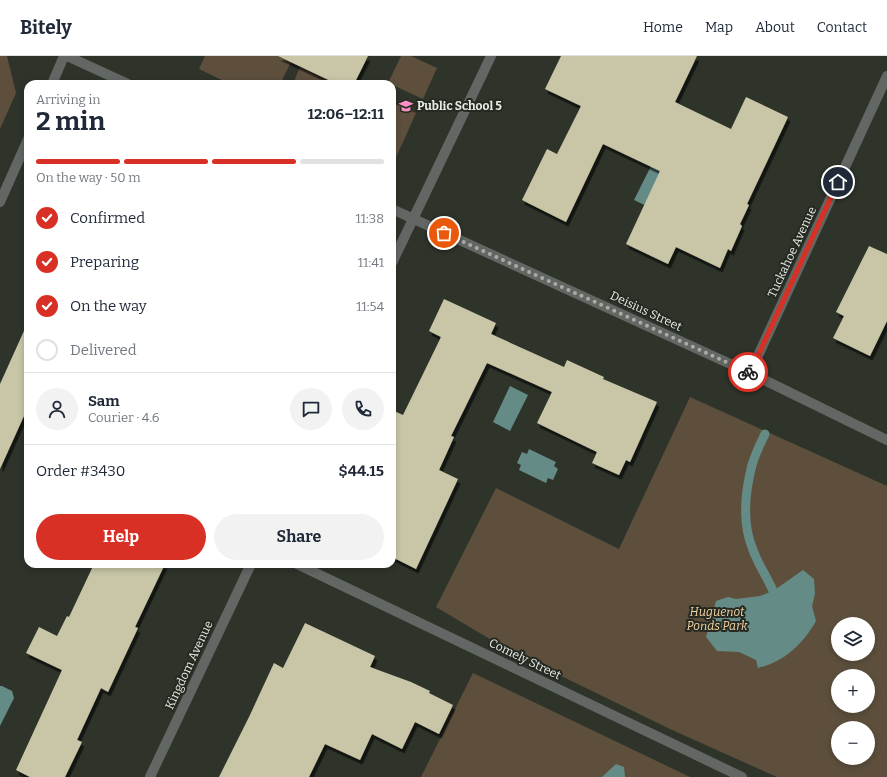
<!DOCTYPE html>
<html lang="en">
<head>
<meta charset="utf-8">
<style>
  :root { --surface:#fff; --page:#f2f2f3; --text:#1f2937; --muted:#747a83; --line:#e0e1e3; --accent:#d93025 }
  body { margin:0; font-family:Bitter,serif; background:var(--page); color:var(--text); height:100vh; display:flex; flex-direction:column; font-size:15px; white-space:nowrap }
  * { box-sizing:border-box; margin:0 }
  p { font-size:13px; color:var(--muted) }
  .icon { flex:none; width:22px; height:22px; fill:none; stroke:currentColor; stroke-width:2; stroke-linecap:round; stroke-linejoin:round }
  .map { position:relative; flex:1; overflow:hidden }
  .side { position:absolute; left:24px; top:24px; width:372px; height:488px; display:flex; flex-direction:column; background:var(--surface); border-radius:12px; box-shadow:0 2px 6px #0003 }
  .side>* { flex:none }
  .tools { position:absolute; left:831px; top:561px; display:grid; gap:8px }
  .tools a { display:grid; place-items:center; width:44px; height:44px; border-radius:50%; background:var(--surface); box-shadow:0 2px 6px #0003; font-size:20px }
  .pin { position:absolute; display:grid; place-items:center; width:34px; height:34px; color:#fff; margin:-17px; border:2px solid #fff; border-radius:50%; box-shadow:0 1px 4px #0007 }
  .courier { position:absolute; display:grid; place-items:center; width:40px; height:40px; margin:-20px; border:3px solid #d93025; border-radius:50%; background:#fff; color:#222; box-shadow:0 1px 5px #0007 }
  .summary em { font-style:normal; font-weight:700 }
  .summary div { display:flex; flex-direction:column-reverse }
  .summary { display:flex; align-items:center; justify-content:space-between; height:68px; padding:0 12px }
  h1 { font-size:26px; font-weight:700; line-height:30px }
  .bar { display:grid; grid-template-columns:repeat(4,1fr); gap:6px 4px; align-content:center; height:48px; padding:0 12px }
  .bar i { height:5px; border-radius:3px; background:var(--line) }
  .bar .selected { background:var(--accent) }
  .bar p { grid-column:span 4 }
  .line { display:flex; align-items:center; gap:10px; padding:0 12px; border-top:1px solid var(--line) }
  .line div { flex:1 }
  .round { display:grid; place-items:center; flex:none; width:42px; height:42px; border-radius:21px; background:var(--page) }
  ol { padding:0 12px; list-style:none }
  li { display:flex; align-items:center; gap:12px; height:44px }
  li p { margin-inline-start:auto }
  li .icon { padding:4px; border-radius:50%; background:var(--accent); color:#fff; stroke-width:4 }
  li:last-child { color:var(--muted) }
  li i { width:22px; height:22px; border:2px solid var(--line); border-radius:50% }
  .primary-button { display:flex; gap:8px; margin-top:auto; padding:8px 12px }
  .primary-button a { flex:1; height:46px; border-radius:24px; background:var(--accent); color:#fff; font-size:16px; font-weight:700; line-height:46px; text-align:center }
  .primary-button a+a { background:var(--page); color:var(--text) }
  header { display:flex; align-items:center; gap:24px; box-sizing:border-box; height:56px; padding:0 20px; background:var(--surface); border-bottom:1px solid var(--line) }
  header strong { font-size:19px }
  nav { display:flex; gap:22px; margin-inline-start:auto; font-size:14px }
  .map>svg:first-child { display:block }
  .green { fill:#5d4f3c; fill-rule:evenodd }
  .water { fill:#658b87 }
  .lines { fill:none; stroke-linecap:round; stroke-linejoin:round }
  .stream { stroke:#658b87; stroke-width:9 }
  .building { fill:#c8c6a7; filter:url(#shadow) }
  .minor { stroke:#626764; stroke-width:10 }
  .done { stroke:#a8aca4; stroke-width:4; stroke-dasharray:0 7.2 }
  .route { stroke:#d93025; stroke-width:5 }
  .labels { text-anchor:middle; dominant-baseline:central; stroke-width:4; stroke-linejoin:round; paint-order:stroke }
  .poi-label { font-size:12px; font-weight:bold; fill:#e9ece6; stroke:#242a21; text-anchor:start }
  .street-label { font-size:12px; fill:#e9ece6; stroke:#242a21 }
  .park-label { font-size:12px; font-style:italic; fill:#f6d4a5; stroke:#242a21 }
</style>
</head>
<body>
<header>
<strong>Bitely</strong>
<nav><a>Home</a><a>Map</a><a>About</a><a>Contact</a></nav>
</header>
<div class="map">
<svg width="887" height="721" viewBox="0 0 887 721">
  <defs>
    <filter id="shadow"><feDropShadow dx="2.5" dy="4.5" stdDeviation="0" flood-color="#0009"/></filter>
  </defs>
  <rect width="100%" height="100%" fill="#2e342a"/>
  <!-- green -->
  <g class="green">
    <polygon points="0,0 7,0 16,37 0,73"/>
    <polygon points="205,0 278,0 291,6 280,28 230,28 199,13"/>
    <polygon points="401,0 411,0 437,12 423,43 388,27"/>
    <polygon points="300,11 327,24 325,28 293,28"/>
    <polygon points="392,46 416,57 394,106 392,105"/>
    <path d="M 690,341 L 887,430 L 887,721 L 777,721 L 670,673 L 510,595 L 436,551 L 496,432 L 619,493 ZM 838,568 L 868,568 L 868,598 L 838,598 ZM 838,620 L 868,620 L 868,650 L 838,650 ZM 838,672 L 868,672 L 868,702 L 838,702 Z"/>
    <polygon points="473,617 690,721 421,721"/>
  </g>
  <!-- water -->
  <g class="water">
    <polygon points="653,106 674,116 655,154 634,144"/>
    <polygon points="510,330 528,339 510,375 493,366"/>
    <polygon points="529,393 556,406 554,410 558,413 553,424 548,422 546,427 519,414 521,409 517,407 522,396 527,398"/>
    <path d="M 803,514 L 814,523 L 815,538 L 812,550 L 816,565 C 803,588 784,606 758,612 L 756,604 L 739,596 L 717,595 L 706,581 L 716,545 L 728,541 L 736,543 L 760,540 L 773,535 Z"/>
    <polygon points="0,630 2,630 12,635 14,642 0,670"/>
    <polygon points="616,708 624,711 625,721 602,721"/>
  </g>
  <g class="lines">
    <!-- stream -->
    <path class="stream" d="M 765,378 C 760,388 755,399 752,409 C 745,436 742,468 753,494 C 758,508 767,521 773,535"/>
  </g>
  <!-- building -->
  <g class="building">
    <polygon points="278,0 368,0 354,28 337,28"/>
    <polygon points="561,0 697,0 675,46 731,73 746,41 788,61 747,148 749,149 740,168 742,170 731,195 728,193 720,212 676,191 668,208 626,188 660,115 603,88 566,166 522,144 547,93 557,98 581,50 545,33"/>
    <polygon points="869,190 887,198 887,265 870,300 833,282 844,260 836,256"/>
    <polygon points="444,243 496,267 491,278 564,311 567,304 604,321 603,323 657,346 630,406 626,404 619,419 592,407 597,396 537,367 552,336 487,307 451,380 454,381 439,414 458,423 416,513 392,501 392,354 403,359 441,281 429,275"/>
    <polygon points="28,266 28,351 0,413 0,328"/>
    <polygon points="94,508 165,508 135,571 138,572 108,636 101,632 77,684 82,686 65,721 30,721 16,714 62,614 26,597 39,571 57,580 67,560 69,561"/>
    <polygon points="305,567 375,600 370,611 411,626 430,635 429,637 453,649 439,678 415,666 402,693 372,678 360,704 325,688 309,721 219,721 249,661 274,607 283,612"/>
  </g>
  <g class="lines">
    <!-- minor -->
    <g class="minor">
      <polyline points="67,0 128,28"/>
      <polyline points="52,28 64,0"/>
      <polyline points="0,146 28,83"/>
      <polyline points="392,153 750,317 887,384"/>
      <polyline points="392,207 491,0"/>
      <polyline points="750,317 887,20"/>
      <polyline points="297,508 742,721"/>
      <polyline points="150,721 251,508"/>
    </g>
  </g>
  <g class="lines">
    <!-- done -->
    <polyline class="done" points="444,177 748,316"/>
    <!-- route -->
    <polyline class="route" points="748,316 750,317 838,126"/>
  </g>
  <!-- icons -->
  <defs>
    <symbol id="school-bare" viewBox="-9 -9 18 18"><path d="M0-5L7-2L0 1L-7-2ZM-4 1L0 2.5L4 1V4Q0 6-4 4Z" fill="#fc8fc3" stroke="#242a21" stroke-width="2.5" paint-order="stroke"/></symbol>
  </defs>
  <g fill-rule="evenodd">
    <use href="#school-bare" x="396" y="40" width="20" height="20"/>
  </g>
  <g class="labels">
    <!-- poi labels -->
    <g class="poi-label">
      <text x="417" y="50">Public School 5</text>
    </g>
    <!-- street labels -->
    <g class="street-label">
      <text transform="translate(792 196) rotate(-65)">Tuckahoe Avenue</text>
      <text transform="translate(646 255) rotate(25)">Deisius Street</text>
      <text transform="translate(525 603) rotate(26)">Comely Street</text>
      <text transform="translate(189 609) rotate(-65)">Kingdom Avenue</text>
    </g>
    <!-- park labels -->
    <g class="park-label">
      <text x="717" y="556">Huguenot<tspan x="717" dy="14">Ponds Park</tspan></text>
    </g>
  </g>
</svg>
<div class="tools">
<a><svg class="icon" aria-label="layers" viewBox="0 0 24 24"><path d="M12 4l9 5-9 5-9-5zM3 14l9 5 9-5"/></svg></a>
<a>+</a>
<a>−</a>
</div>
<div class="pin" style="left:444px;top:177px;background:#ea580c"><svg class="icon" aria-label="bag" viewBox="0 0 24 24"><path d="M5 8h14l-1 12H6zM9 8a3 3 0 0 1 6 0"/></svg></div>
<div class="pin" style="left:838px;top:126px;background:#1f2937"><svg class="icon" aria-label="home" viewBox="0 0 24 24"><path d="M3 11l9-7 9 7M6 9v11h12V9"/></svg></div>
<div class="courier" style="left:748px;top:316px"><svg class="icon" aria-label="bike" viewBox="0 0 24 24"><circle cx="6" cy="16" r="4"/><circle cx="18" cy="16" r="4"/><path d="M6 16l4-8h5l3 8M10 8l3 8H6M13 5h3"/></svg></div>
<section class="side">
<div class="summary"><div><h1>2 min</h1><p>Arriving in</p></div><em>12:06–12:11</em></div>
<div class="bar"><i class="selected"></i><i class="selected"></i><i class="selected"></i><i></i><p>On the way · 50 m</p></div>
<ol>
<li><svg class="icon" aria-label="check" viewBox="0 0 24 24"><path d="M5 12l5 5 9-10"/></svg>Confirmed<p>11:38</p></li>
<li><svg class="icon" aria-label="check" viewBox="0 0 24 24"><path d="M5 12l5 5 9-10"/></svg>Preparing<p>11:41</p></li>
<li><svg class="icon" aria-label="check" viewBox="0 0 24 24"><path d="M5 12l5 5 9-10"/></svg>On the way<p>11:54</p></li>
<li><i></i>Delivered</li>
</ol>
<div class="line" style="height:72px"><a class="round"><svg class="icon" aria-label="person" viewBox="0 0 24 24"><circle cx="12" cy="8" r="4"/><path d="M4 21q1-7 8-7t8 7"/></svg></a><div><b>Sam</b><p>Courier · 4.6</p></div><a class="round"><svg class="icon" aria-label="chat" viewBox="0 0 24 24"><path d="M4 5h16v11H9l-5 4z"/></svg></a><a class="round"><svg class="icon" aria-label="phone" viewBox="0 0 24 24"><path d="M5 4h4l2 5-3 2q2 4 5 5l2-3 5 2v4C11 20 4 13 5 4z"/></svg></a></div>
<div class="line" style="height:52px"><div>Order #3430</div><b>$44.15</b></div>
<div class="primary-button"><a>Help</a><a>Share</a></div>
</section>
</div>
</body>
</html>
